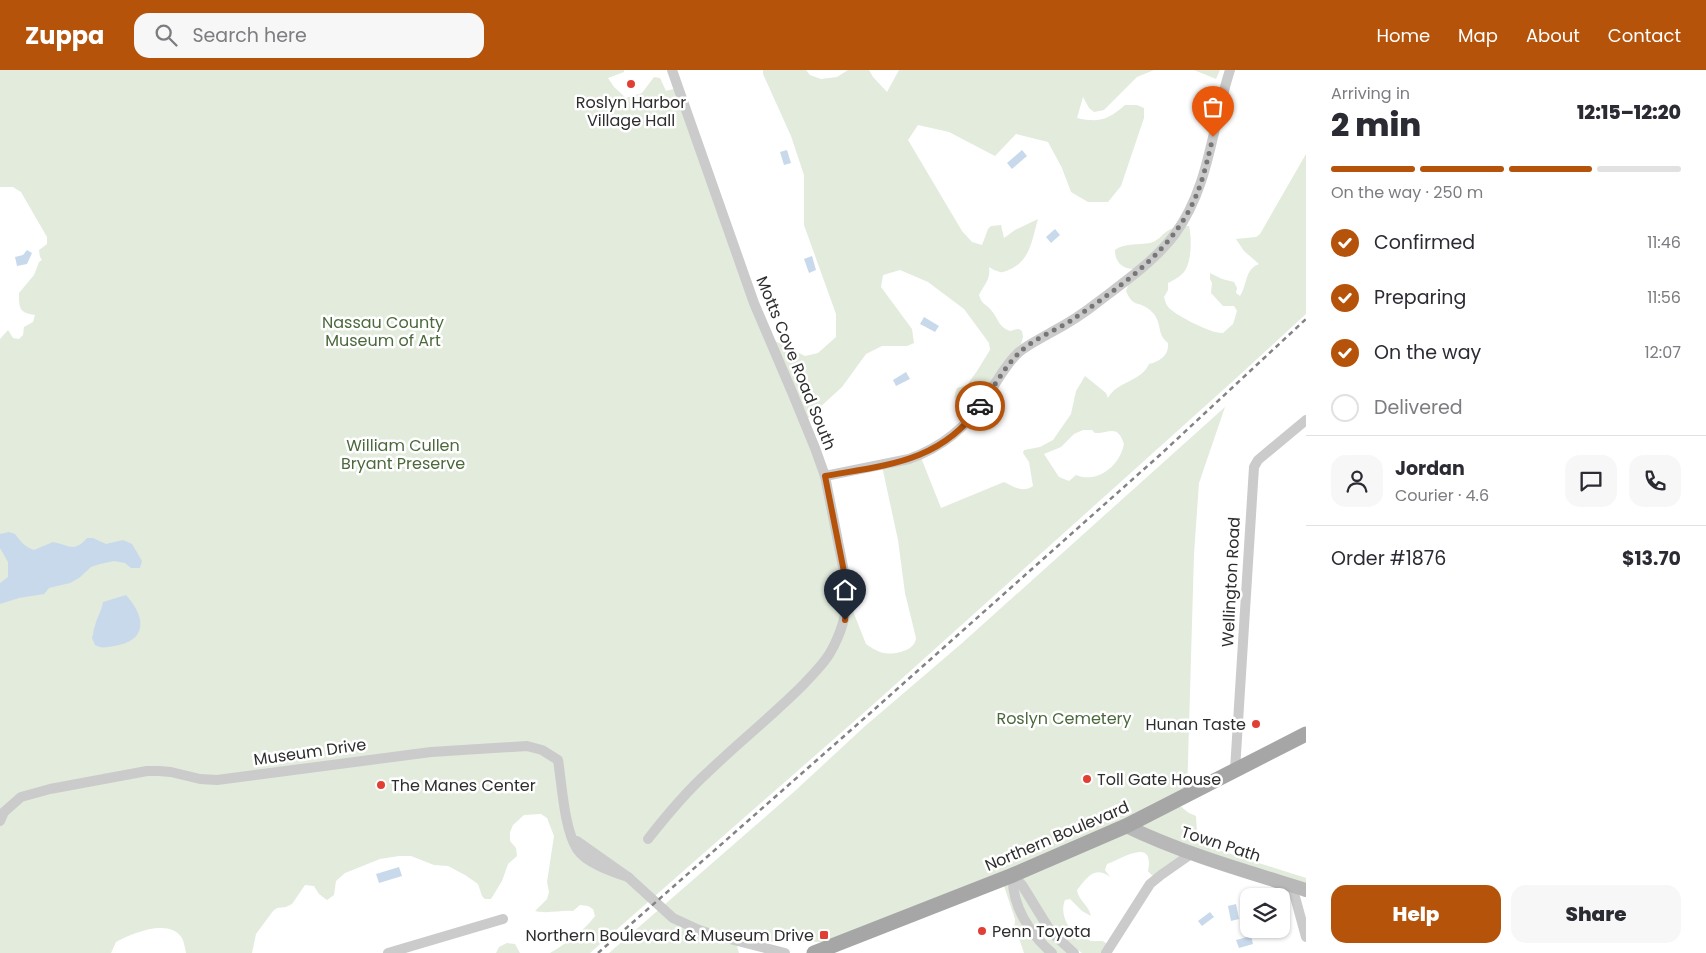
<!DOCTYPE html>
<html lang="en">
<head>
<meta charset="utf-8">
<style>
  :root { --surface:#fff; --page:#f7f7f7; --text:#2b2b33; --muted:#7c7c81; --line:#e1e1e2; --accent:#b45309 }
  body { margin:0; font-family:Poppins,sans-serif; background:var(--page); color:var(--text); height:100vh; display:flex; flex-direction:column; font-size:19px; white-space:nowrap }
  * { box-sizing:border-box; margin:0 }
  p { font-size:16px; color:var(--muted) }
  .icon { flex:none; width:28px; height:28px; fill:none; stroke:currentColor; stroke-width:2; stroke-linecap:round; stroke-linejoin:round }
  .map { position:relative; flex:1; overflow:hidden }
  .details { display:flex; flex-direction:column; background:var(--surface); width:400px }
  .details>* { flex:none }
  .tools { position:absolute; left:1240px; top:818px; display:grid; gap:10px }
  .tools a { display:grid; place-items:center; width:50px; height:50px; border-radius:10px; background:var(--surface); box-shadow:0 1px 4px #0004; font-size:25px }
  .pin { position:absolute; display:grid; place-items:center; width:42px; height:42px; color:#fff; margin:-51px -21px; border-radius:50% 50% 50% 0; rotate:-45deg; box-shadow:0 0 5px #0007 }
  .pin .icon { rotate:45deg }
  .courier { position:absolute; display:grid; place-items:center; width:50px; height:50px; margin:-25px; border:4px solid #b45309; border-radius:50%; background:#fff; color:#222; box-shadow:0 1px 6px #0007 }
  .head em { font-style:normal; font-weight:800 }
  .head div { display:flex; flex-direction:column-reverse }
  .head { display:flex; align-items:center; justify-content:space-between; height:85px; padding:0 25px }
  h1 { font-size:32px; font-weight:800; line-height:38px }
  .bar { display:grid; grid-template-columns:repeat(4,1fr); gap:8px 5px; align-content:center; height:60px; padding:0 25px }
  .bar i { height:6px; border-radius:4px; background:var(--line) }
  .bar .on { background:var(--accent) }
  .bar p { grid-column:span 4 }
  .line { display:flex; align-items:center; gap:12px; padding:0 25px; border-top:1px solid var(--line) }
  .line div { flex:1 }
  .round { display:grid; place-items:center; flex:none; width:52px; height:52px; border-radius:15px; background:var(--page) }
  ol { padding:0 25px; list-style:none }
  li { display:flex; align-items:center; gap:15px; height:55px }
  li p { margin-inline-start:auto }
  li .icon { padding:5px; border-radius:50%; background:var(--accent); color:#fff; stroke-width:4 }
  li:last-child { color:var(--muted) }
  li i { width:28px; height:28px; border:2px solid var(--line); border-radius:50% }
  .button { display:flex; gap:10px; margin-top:auto; padding:10px 25px }
  .button a { flex:1; height:58px; border-radius:15px; background:var(--accent); color:#fff; font-size:20px; font-weight:800; line-height:58px; text-align:center }
  .button a+a { background:var(--page); color:var(--text) }
  header { display:flex; align-items:center; gap:30px; box-sizing:border-box; height:70px; padding:0 25px; background:var(--accent); color:#fff }
  header strong { font-size:24px }
  nav { display:flex; gap:28px; margin-inline-start:auto; font-size:18px }
  .search { width:350px; height:45px; background:var(--page); display:flex; align-items:center; gap:12px; box-sizing:border-box; padding:0 18px; border-radius:15px; color:var(--muted); font-size:19px }
  main { display:flex; flex:1; min-height:0 }
  .map>svg:first-child { display:block }
  .green { fill:#e2ebdc; fill-rule:evenodd }
  .water { fill:#c8d9eb }
  .lines { fill:none; stroke-linecap:round; stroke-linejoin:round }
  .street { stroke:#cbcbcb; stroke-width:10 }
  .secondary { stroke:#b8b8b8; stroke-width:14 }
  .primary { stroke:#a6a6a6; stroke-width:15 }
  .rail { stroke:#838383; stroke-width:2.5; stroke-dasharray:5 4; stroke-linecap:butt }
  .done { stroke:#777; stroke-width:5; stroke-dasharray:0 9 }
  .route { stroke:#b45309; stroke-width:6 }
  .poi-dot { fill:#e13e34; stroke:#fff; stroke-width:2 }
  .labels { text-anchor:middle; dominant-baseline:central; stroke-width:5; stroke-linejoin:round; paint-order:stroke }
  .poi-label { font-size:16px; fill:#2e2e2e; stroke:#fff; text-anchor:start }
  .park-label { font-size:16px; fill:#4b693c; stroke:#fff }
  .street-label { font-size:16px; fill:#2e2e2e; stroke:#fff }
</style>
</head>
<body>
<header>
<strong>Zuppa</strong>
<div class="search"><svg class="icon" aria-label="search" viewBox="0 0 24 24"><circle cx="10" cy="10" r="6"/><path d="M15 15l6 6"/></svg>Search here</div>
<nav><a>Home</a><a>Map</a><a>About</a><a>Contact</a></nav>
</header>
<main>
<div class="map">
<svg width="1306" height="883" viewBox="0 0 1306 883">
  <rect width="100%" height="100%" fill="#fff"/>
  <!-- green -->
  <g class="green">
    <path d="M 0,0 L 624,0 L 624,2 L 608,8 L 614,17 L 626,28 L 642,23 L 654,7 L 660,8 L 666,21 L 673,19 L 677,21 L 769,268 L 805,286 L 818,283 L 836,267 L 836,244 L 804,155 L 804,105 L 791,66 L 763,4 L 763,0 L 806,0 L 810,5 L 821,9 L 837,7 L 848,0 L 869,0 L 873,7 L 887,22 L 899,0 L 1154,0 L 1137,7 L 1104,40 L 1094,42 L 1089,38 L 1083,27 L 1077,48 C 1099,53 1108,50 1125,35 L 1137,35 L 1144,38 L 1144,48 L 1121,116 L 1108,132 L 1088,132 L 1071,122 L 1062,98 L 1048,72 L 1016,64 L 995,86 L 949,62 L 918,55 L 908,70 L 962,161 L 972,172 L 982,175 L 988,159 L 991,156 L 1001,155 L 1004,168 L 1015,160 L 1038,149 C 1032,169 1031,189 1011,199 C 1008,200 1003,203 1000,202 C 996,201 992,199 989,197 C 991,209 984,215 979,225 C 982,235 985,233 991,240 C 998,248 999,258 1010,261 C 1016,260 1017,257 1022,261 L 1023,267 L 1021,274 L 978,333 L 964,336 L 957,334 C 953,328 955,324 957,318 L 967,315 L 977,301 L 990,280 L 989,273 L 964,239 L 928,212 L 900,200 L 883,205 L 881,217 L 912,259 L 914,273 L 907,276 L 882,276 L 866,284 L 842,317 L 805,351 L 816,378 L 845,521 L 866,574 C 870,577 875,580 880,582 C 891,586 915,582 916,568 L 905,523 L 898,470 L 882,396 L 920,385 L 941,438 L 1004,412 C 1014,417 1023,423 1033,416 L 1029,392 L 1023,383 L 1024,380 L 1040,377 L 1053,370 L 1071,344 L 1076,321 L 1085,306 L 1106,323 L 1108,328 C 1117,311 1141,312 1149,294 C 1160,291 1169,286 1168,273 C 1156,264 1163,253 1152,242 C 1141,230 1133,239 1126,221 L 1134,199 C 1122,199 1115,192 1115,180 C 1125,172 1141,176 1153,172 C 1160,169 1163,163 1169,160 C 1175,156 1182,157 1189,156 C 1192,168 1192,196 1182,204 C 1178,208 1173,210 1168,213 L 1168,220 L 1164,227 C 1165,231 1166,235 1169,238 C 1177,246 1212,264 1223,263 L 1233,254 L 1237,241 L 1234,236 L 1223,236 L 1211,223 L 1212,213 L 1210,209 L 1210,203 L 1222,209 L 1234,212 L 1237,218 L 1236,223 L 1240,226 C 1248,214 1244,200 1259,194 L 1244,181 L 1236,169 L 1256,167 L 1260,164 L 1306,84 L 1306,244 L 1233,311 L 867,640 L 590,883 L 550,883 C 568,872 583,862 595,846 L 593,839 L 588,836 L 580,835 L 573,841 C 560,840 548,844 535,841 L 547,829 L 549,822 L 547,812 L 554,766 L 547,748 L 541,744 L 524,745 L 513,755 L 510,762 L 510,771 L 516,778 L 517,786 L 508,794 L 502,811 L 491,829 L 485,829 L 482,826 L 478,814 L 465,805 L 448,796 L 434,795 L 411,786 L 399,786 L 380,789 L 345,803 L 336,811 L 334,825 L 327,830 L 319,824 L 314,816 L 305,815 L 292,834 L 286,837 L 277,838 L 273,841 L 256,864 L 252,883 L 186,883 C 185,878 184,872 182,868 C 169,848 133,863 116,872 L 111,883 L 0,883 L 0,269 L 8,260 L 13,268 L 19,269 L 23,265 L 24,257 L 33,252 L 35,245 C 19,243 19,238 19,223 L 34,205 L 39,192 L 42,190 L 40,187 L 39,180 L 47,174 L 47,167 L 21,122 L 13,117 L 0,117 ZM 1083,360 L 1092,360 L 1095,363 C 1109,364 1117,353 1124,374 C 1120,396 1097,414 1076,405 L 1069,411 L 1059,407 L 1044,384 L 1061,377 L 1074,364 Z"/>
    <polygon points="1194,0 1220,0 1216,9"/>
    <path d="M 1225,337 L 1199,413 L 1194,484 L 1187,725 L 1175,732 L 1189,743 L 1196,746 L 1197,763 L 1212,778 L 1306,808 L 1306,822 L 1170,776 L 1179,786 L 1180,791 C 1173,800 1157,815 1148,801 C 1155,766 1121,789 1107,794 L 1105,800 L 1110,807 C 1094,795 1087,808 1077,820 C 1078,830 1088,834 1091,846 L 1082,841 L 1070,829 L 1065,830 C 1060,842 1066,857 1077,864 C 1081,867 1087,868 1091,871 C 1101,872 1107,867 1109,883 L 1082,883 L 1069,872 L 1063,871 L 1059,862 L 1054,860 L 1051,862 L 1074,883 L 1024,883 L 1020,871 L 1014,864 L 1015,849 L 1002,810 L 904,849 L 840,872 L 773,872 L 735,869 L 739,883 L 609,883 L 796,720 L 864,657 L 961,574 Z"/>
    <polygon points="507,873 515,874 520,883 496,883 499,877"/>
  </g>
  <!-- water -->
  <g class="water">
    <polygon points="787,80 791,93 784,95 780,82"/>
    <polygon points="1022,80 1027,86 1012,99 1007,93"/>
    <polygon points="1055,159 1060,165 1051,173 1046,167"/>
    <polygon points="27,180 32,183 27,194 17,196 15,187 23,185"/>
    <polygon points="812,186 816,200 809,203 804,189"/>
    <polygon points="924,247 939,256 935,262 920,254"/>
    <polygon points="906,302 910,309 896,316 893,310"/>
    <path d="M 9,462 L 15,464 C 21,472 25,477 34,480 L 53,472 C 69,475 74,483 87,468 L 93,468 L 106,474 L 123,470 L 132,474 L 142,491 L 140,498 L 131,498 L 125,493 L 114,491 L 100,494 L 91,497 L 79,508 L 70,513 L 49,518 L 44,524 L 19,528 L 0,534 L 0,513 L 8,507 L 8,492 L 0,478 L 0,464 Z"/>
    <path d="M 126,525 C 146,547 148,571 114,576 C 106,577 102,579 95,575 L 92,568 C 94,563 93,560 95,556 C 97,547 102,540 103,532 Z"/>
    <polygon points="399,797 402,806 379,813 376,804"/>
    <polygon points="1236,834 1239,849 1231,851 1228,836"/>
    <polygon points="1210,842 1214,847 1202,856 1198,851"/>
    <polygon points="1251,866 1253,874 1239,878 1236,870"/>
  </g>
  <g class="lines">
    <!-- street -->
    <g class="street">
      <path d="M 825,406 L 909,389 C 943,377 968,356 987,326 C 997,312 1005,295 1018,283 C 1027,275 1040,269 1050,263 C 1067,254 1083,244 1098,232 C 1124,212 1155,191 1175,164 C 1210,116 1212,55 1230,0"/>
      <polyline points="1235,700 1254,397 1258,390 1306,350"/>
      <path d="M 0,751 L 4,742 L 21,727 L 50,719 L 147,701 L 159,701 L 171,702 L 200,709 L 217,710 L 431,682 L 527,676 L 542,680 L 558,690 C 562,715 564,758 577,779 C 586,793 613,802 628,807"/>
      <path d="M 648,769 C 666,746 685,723 707,703 C 738,673 772,646 803,615 C 812,605 823,595 830,583 C 841,564 847,544 848,522 L 825,406 L 815,378 L 792,322 L 754,233 L 672,0"/>
      <polyline points="577,771 628,807 673,848 699,860 714,865 785,883"/>
      <polyline points="1292,816 1306,867"/>
      <polyline points="388,883 503,849"/>
      <path d="M 1052,883 C 1030,864 1011,835 1013,805 L 1022,815 L 1051,862 L 1074,883"/>
      <polyline points="1106,883 1150,814 1161,805 1191,784"/>
    </g>
    <!-- secondary -->
    <path class="secondary" d="M 1126,756 C 1184,784 1245,801 1306,820"/>
    <!-- primary -->
    <polyline class="primary" points="814,883 1013,805 1126,756 1306,664"/>
    <!-- rail -->
    <polyline class="rail" points="598,883 868,645 1161,384 1306,249"/>
  </g>
  <g class="lines">
    <!-- done -->
    <path class="done" d="M 980,336 C 993,319 1003,299 1018,284 C 1032,269 1055,261 1072,250 C 1120,217 1173,181 1196,126 C 1204,107 1208,87 1213,67"/>
    <!-- route -->
    <path class="route" d="M 845,550 L 848,522 L 825,406 C 887,395 941,392 980,336"/>
  </g>
  <!-- markers -->
  <g class="poi-dot">
    <circle cx="631" cy="14" r="5"/>
    <circle cx="1256" cy="654" r="5"/>
    <circle cx="1087" cy="709" r="5"/>
    <circle cx="381" cy="715" r="5"/>
    <circle cx="982" cy="861" r="5"/>
    <rect x="819" y="860" width="10" height="10" rx="2.5"/>
  </g>
  <g class="labels">
    <!-- poi labels -->
    <g class="poi-label">
      <text x="631" y="32" text-anchor="middle">Roslyn Harbor<tspan x="631" dy="18">Village Hall</tspan></text>
      <text x="1246" y="654" text-anchor="end">Hunan Taste</text>
      <text x="1097" y="709">Toll Gate House</text>
      <text x="391" y="715">The Manes Center</text>
      <text x="992" y="861">Penn Toyota</text>
      <text x="814" y="865" text-anchor="end">Northern Boulevard &amp; Museum Drive</text>
    </g>
    <!-- park labels -->
    <g class="park-label">
      <text x="383" y="252">Nassau County<tspan x="383" dy="18">Museum of Art</tspan></text>
      <text x="403" y="375">William Cullen<tspan x="403" dy="18">Bryant Preserve</tspan></text>
      <text x="1064" y="648">Roslyn Cemetery</text>
    </g>
    <!-- street labels -->
    <g class="street-label">
      <text transform="translate(796 293) rotate(68)">Motts Cove Road South</text>
      <text transform="translate(1231 512) rotate(-87)">Wellington Road</text>
      <text transform="translate(310 682) rotate(-8)">Museum Drive</text>
      <text transform="translate(1057 766) rotate(-23)">Northern Boulevard</text>
      <text transform="translate(1221 774) rotate(18)">Town Path</text>
    </g>
  </g>
</svg>
<div class="tools">
<a><svg class="icon" aria-label="layers" viewBox="0 0 24 24"><path d="M12 4l9 5-9 5-9-5zM3 14l9 5 9-5"/></svg></a>
</div>
<div class="pin" style="left:1213px;top:67px;background:#ea580c"><svg class="icon" aria-label="bag" viewBox="0 0 24 24"><path d="M5 8h14l-1 12H6zM9 8a3 3 0 0 1 6 0"/></svg></div>
<div class="pin" style="left:845px;top:550px;background:#1f2937"><svg class="icon" aria-label="home" viewBox="0 0 24 24"><path d="M3 11l9-7 9 7M6 9v11h12V9"/></svg></div>
<div class="courier" style="left:980px;top:336px"><svg class="icon" aria-label="car" viewBox="0 0 24 24"><path d="M5 17H2v-5l4-1 3-4h7l3 4 3 1v5h-3M9 17h6M6 11h13"/><circle cx="7" cy="17" r="2"/><circle cx="17" cy="17" r="2"/></svg></div>
</div>
<section class="details">
<div class="head"><div><h1>2 min</h1><p>Arriving in</p></div><em>12:15–12:20</em></div>
<div class="bar"><i class="on"></i><i class="on"></i><i class="on"></i><i></i><p>On the way · 250 m</p></div>
<ol>
<li><svg class="icon" aria-label="check" viewBox="0 0 24 24"><path d="M5 12l5 5 9-10"/></svg>Confirmed<p>11:46</p></li>
<li><svg class="icon" aria-label="check" viewBox="0 0 24 24"><path d="M5 12l5 5 9-10"/></svg>Preparing<p>11:56</p></li>
<li><svg class="icon" aria-label="check" viewBox="0 0 24 24"><path d="M5 12l5 5 9-10"/></svg>On the way<p>12:07</p></li>
<li><i></i>Delivered</li>
</ol>
<div class="line" style="height:90px"><a class="round"><svg class="icon" aria-label="person" viewBox="0 0 24 24"><circle cx="12" cy="8" r="4"/><path d="M4 21q1-7 8-7t8 7"/></svg></a><div><b>Jordan</b><p>Courier · 4.6</p></div><a class="round"><svg class="icon" aria-label="chat" viewBox="0 0 24 24"><path d="M4 5h16v11H9l-5 4z"/></svg></a><a class="round"><svg class="icon" aria-label="phone" viewBox="0 0 24 24"><path d="M5 4h4l2 5-3 2q2 4 5 5l2-3 5 2v4C11 20 4 13 5 4z"/></svg></a></div>
<div class="line" style="height:65px"><div>Order #1876</div><b>$13.70</b></div>
<div class="button"><a>Help</a><a>Share</a></div>
</section>
</main>
</body>
</html>
